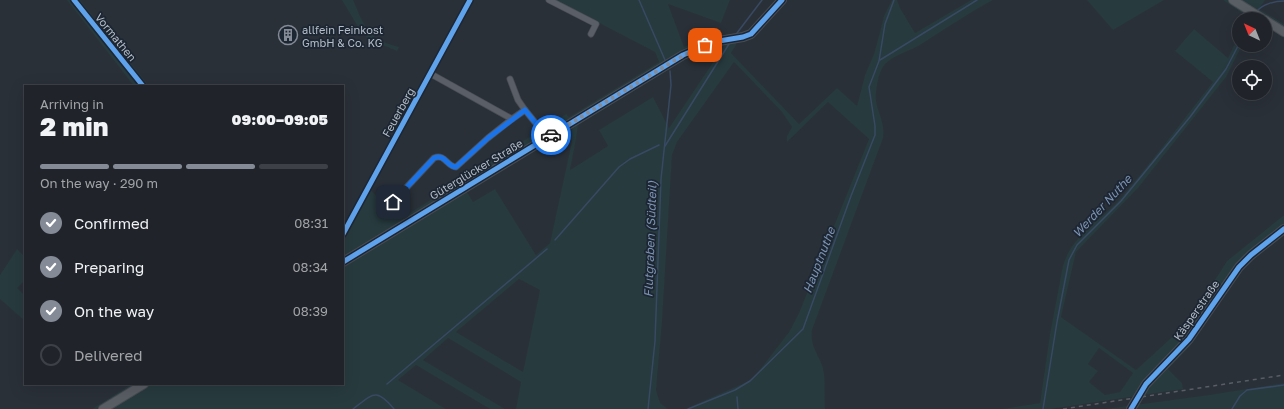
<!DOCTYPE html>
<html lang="en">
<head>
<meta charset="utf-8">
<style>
  :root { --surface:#20242a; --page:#282c32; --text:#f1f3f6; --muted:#a2a4a8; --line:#3d4147; --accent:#848b96 }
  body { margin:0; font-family:"Golos Text",sans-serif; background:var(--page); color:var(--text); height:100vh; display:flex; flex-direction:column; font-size:15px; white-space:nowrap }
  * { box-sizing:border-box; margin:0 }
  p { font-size:13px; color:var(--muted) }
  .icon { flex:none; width:22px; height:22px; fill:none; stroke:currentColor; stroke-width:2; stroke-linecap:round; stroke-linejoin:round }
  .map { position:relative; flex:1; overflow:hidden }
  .side { position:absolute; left:24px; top:85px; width:320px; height:300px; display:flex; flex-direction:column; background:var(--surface); border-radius:0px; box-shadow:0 4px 16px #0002,0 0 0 1px var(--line) }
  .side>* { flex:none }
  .needle { width:26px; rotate:317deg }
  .fabs { position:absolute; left:1232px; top:12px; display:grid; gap:8px }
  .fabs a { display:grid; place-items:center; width:40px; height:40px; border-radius:50%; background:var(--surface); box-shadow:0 4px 16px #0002,0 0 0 1px var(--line); font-size:20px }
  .pin { position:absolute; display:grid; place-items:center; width:34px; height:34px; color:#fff; margin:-17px; border-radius:8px; box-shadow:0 2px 6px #0006 }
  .courier { position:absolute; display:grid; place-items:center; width:40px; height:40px; margin:-20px; border:3px solid #1a73e8; border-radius:50%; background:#fff; color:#222; box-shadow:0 1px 5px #0007 }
  .overview em { font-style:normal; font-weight:800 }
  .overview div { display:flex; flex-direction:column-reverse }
  .overview { display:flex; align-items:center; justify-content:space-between; height:68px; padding:0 16px }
  h1 { font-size:26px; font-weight:800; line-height:30px }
  .bar { display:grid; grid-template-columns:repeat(4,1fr); gap:6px 4px; align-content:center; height:48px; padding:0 16px }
  .bar i { height:5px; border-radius:3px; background:var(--line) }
  .bar .current { background:var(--accent) }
  .bar p { grid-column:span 4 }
  ol { padding:0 16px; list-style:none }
  li { display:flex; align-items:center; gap:12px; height:44px }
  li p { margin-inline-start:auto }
  li .icon { padding:4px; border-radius:50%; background:var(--accent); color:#fff; stroke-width:4 }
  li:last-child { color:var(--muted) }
  li i { width:22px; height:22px; border:2px solid var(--line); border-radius:50% }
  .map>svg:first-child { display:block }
  .green { fill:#273a3e; fill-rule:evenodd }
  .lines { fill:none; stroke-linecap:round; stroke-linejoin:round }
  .stream { stroke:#384963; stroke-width:1.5 }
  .street-casing { stroke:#484c53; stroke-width:7 }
  .secondary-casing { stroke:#484c53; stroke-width:10 }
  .street { stroke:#5a5e66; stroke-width:5.5 }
  .secondary { stroke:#595d64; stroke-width:8 }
  .rail { stroke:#595d64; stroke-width:1.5; stroke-dasharray:4 4; stroke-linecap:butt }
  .cycleway-casing { stroke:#1d2633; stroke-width:8 }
  .cycleway { stroke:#60a3ed; stroke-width:5 }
  .done { stroke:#848b96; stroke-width:4; stroke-dasharray:0 7.2 }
  .route { stroke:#1a73e8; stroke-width:5 }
  .labels { text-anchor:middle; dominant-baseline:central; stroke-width:3.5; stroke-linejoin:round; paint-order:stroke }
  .poi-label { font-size:11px; fill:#b4bcc9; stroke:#1d2633; text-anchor:start }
  .street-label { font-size:11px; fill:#b4bcc9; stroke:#1d2633 }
  .water-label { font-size:12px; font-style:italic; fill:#7c92b1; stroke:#1d2633 }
</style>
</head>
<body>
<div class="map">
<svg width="1284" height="409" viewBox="0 0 1284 409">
  <rect width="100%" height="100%" fill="#2a3038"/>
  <!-- green -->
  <g class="green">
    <polygon points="67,0 80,0 149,86 134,86"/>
    <path d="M 342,0 L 353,0 C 359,13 365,32 378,39 C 384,43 392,45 399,47 L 397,51 L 368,39 L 358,27 Z"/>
    <path d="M 555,0 L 730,0 L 721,23 L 668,4 L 684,47 L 696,42 L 729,34 L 726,42 L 736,42 L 736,45 L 731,53 L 799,124 L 837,88 L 857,106 L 865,75 L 874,54 L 880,32 L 884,16 L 892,0 L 897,0 L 900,8 L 915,33 L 971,0 L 993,0 C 967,14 944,30 920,45 C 909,51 893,56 885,64 C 879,71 877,84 876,93 C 874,109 886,119 883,138 L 812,330 C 810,348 818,352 823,368 C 826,381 824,396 825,409 L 685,409 L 749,381 L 755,376 L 789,332 L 799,313 L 869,139 L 828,102 L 787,142 L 787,136 L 792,127 L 782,112 L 734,62 L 677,142 L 672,155 L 662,322 L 656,390 L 660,403 L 668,409 L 516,409 L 521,382 L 448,338 L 423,360 L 505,409 L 490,409 L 416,365 L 398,380 L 446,409 L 92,409 L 130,385 L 130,384 L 343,384 L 343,240 L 370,190 L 402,218 L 566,114 L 569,117 L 659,62 L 655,52 ZM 726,43 L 669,128 L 653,97 L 599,130 L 608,146 L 570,170 L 576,139 L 578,125 L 691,56 L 709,47 ZM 572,128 L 572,141 L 550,243 L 536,255 L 495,189 L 473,202 L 467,192 ZM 519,279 L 540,290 L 523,372 L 456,332 Z"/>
    <polygon points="1087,0 1164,0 1113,30"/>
    <polygon points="1223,0 1265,0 1259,9 1284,24 1284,38 1265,26 1265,19 1247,19 1248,17"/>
    <path d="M 1194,29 L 1228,58 L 1239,35 L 1239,45 L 1242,45 L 1226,77 L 1138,188 L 1076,252 L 1061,317 L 1136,370 L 1171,338 L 1185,327 L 1227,261 L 1284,215 L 1284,236 L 1252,259 L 1242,269 L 1190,346 L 1168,369 L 1182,383 L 1183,389 L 1050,409 L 1002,409 L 1040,403 L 1050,334 L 1062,270 C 1068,238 1099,222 1119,200 C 1152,162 1182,121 1213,82 L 1175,51 ZM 1099,348 L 1133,373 L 1120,392 L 1105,395 L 1089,382 L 1098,371 L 1088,364 Z"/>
    <polygon points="17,249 25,257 25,280 17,288 25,296 25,321 0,299 0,275"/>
    <polygon points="1284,383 1284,409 1105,409 1209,395"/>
  </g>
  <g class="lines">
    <!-- stream -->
    <g class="stream">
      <polyline points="639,0 665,60"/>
      <path d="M 1257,11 C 1263,4 1275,1 1284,1"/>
      <polyline points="737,33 762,0"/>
      <polyline points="880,60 977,0"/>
      <polyline points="665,146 729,44"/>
      <polyline points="555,240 619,167 630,159 659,145"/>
      <polyline points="387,384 547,249"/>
      <polyline points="737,397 738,409"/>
      <path d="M 353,409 C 373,394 376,387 394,409"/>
      <polyline points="648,409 655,341 661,179 671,85 670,71"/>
      <polyline points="688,409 735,390 750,381 803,329 851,196 875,135 875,126 869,87 879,61 885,24 894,0"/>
      <polyline points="1043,409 1057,322 1069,260 1077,245 1121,201 1190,117 1226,69 1239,44"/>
      <polyline points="1232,409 1240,396 1247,390 1284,385"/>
    </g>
    <defs>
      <g id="street">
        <polyline points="74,0 143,86"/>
        <polyline points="549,0 596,24 591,34"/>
        <polyline points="431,74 512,119 525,110 547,137"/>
        <polyline points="510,79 518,100 525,110"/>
        <path d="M 393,202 L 434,158 C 445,153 447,167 456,167 L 488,138 L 512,119"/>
        <polyline points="343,234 470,0"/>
      </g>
      <g id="secondary">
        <polyline points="1233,0 1263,19"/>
        <polyline points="1265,20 1284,32"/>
        <polyline points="343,262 683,55 713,42 743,37 751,34 782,0"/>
        <polyline points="103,409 144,384"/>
        <polyline points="1131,409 1146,384 1189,339 1239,267 1251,255 1284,229"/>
      </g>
    </defs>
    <!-- street casing -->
    <use href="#street" class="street-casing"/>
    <!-- secondary casing -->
    <use href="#secondary" class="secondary-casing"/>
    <!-- street -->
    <use href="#street" class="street"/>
    <!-- secondary -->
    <use href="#secondary" class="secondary"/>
    <!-- rail -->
    <polyline class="rail" points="1063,409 1284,375"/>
    <defs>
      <g id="cycleway">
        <polyline points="74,0 143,86"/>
        <polyline points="343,234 470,0"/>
        <polyline points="343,262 683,55 713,42 743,37 751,34 782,0"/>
        <polyline points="1131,409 1146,384 1189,339 1239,267 1251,255 1284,229"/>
      </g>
    </defs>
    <!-- cycleway casing -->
    <use href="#cycleway" class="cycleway-casing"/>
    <!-- cycleway -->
    <use href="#cycleway" class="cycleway"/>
  </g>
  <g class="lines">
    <!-- done -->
    <polyline class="done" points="551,135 677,59 705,45"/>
    <!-- route -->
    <path class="route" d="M 393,202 L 434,158 C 445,153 447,167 456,167 L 488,138 L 525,110 L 547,137 L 551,135"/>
  </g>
  <!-- icons -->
  <defs>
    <symbol id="building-ring" viewBox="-11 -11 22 22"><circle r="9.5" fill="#1d2633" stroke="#848b96" stroke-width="1.5"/><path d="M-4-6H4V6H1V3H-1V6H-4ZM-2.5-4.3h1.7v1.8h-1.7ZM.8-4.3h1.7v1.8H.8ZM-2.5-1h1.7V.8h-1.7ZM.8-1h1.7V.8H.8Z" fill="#848b96"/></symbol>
  </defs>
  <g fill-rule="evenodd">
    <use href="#building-ring" x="277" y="24" width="22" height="22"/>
  </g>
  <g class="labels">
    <!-- poi labels -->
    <g class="poi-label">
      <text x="302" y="29">allfein Feinkost<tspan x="302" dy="13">GmbH &amp; Co. KG</tspan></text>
    </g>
    <!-- street labels -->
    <g class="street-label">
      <text transform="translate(116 37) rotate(51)">Vormathen</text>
      <text transform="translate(398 112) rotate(-61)">Feuerberg</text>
      <text transform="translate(476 169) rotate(-31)">Güterglücker Straße</text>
      <text transform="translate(1196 310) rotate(-55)">Käsperstraße</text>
    </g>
    <!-- water labels -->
    <g class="water-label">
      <text transform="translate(1102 206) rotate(-47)">Werder Nuthe</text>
      <text transform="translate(650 239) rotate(-88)">Flutgraben (Südteil)</text>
      <text transform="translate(819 260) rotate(-69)">Hauptnuthe</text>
    </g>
  </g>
</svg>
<div class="fabs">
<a><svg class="needle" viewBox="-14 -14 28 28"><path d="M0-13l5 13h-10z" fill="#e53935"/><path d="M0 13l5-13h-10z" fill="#a2a4a8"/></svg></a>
<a><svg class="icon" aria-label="locate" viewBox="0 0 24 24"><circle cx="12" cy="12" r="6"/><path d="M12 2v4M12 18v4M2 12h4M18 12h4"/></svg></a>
</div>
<div class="pin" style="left:705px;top:45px;background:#ea580c"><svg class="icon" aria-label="bag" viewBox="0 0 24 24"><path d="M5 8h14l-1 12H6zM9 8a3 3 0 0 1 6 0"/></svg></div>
<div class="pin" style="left:393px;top:202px;background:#1f2937"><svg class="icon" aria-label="home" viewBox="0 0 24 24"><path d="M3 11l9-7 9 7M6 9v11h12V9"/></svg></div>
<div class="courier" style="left:551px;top:135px"><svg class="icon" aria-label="car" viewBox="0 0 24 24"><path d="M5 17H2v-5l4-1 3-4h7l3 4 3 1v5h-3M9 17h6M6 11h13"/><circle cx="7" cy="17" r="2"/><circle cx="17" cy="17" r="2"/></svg></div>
<section class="side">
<div class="overview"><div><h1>2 min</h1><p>Arriving in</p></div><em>09:00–09:05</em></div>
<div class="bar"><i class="current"></i><i class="current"></i><i class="current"></i><i></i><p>On the way · 290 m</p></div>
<ol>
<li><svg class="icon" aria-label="check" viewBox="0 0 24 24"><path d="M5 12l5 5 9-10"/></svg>Confirmed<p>08:31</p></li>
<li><svg class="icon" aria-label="check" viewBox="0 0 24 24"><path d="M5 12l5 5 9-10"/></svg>Preparing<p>08:34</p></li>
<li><svg class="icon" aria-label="check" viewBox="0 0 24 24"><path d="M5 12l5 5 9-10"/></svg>On the way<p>08:39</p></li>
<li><i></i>Delivered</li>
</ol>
</section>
</div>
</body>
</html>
